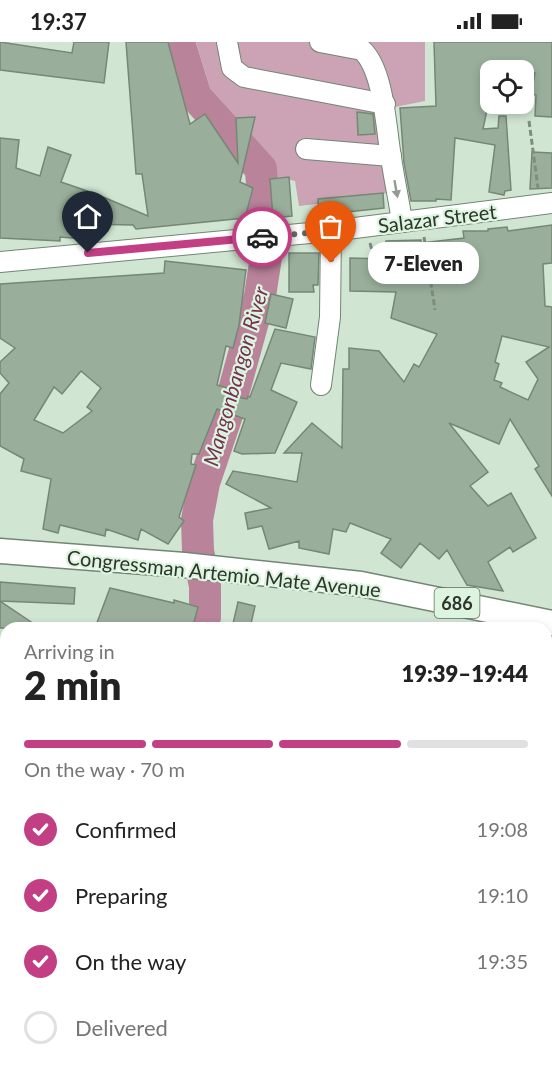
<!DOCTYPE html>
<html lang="en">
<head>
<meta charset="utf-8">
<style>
  :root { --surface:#fff; --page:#f2f2f2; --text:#222; --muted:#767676; --line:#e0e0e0; --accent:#c33f84 }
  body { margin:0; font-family:Lato,sans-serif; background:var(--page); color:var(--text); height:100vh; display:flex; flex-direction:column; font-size:22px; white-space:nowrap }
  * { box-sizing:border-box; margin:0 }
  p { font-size:20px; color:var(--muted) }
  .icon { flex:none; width:33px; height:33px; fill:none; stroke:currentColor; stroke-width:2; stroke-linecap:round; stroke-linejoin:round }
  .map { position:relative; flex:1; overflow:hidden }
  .drawer { position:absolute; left:0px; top:580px; width:552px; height:452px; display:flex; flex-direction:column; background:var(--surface); border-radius:18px 18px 0 0; box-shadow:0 3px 9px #0003 }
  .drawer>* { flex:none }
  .buttons { position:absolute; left:480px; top:18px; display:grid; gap:12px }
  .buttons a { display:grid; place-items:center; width:54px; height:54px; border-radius:12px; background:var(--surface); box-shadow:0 3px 9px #0003; font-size:30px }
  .pin { position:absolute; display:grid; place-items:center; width:51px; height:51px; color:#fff; margin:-62px -26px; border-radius:50% 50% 50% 0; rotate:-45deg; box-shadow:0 0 6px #0007 }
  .pin .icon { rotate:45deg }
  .courier { position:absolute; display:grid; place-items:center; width:60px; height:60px; margin:-30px; border:4px solid #c33f84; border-radius:50%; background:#fff; color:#222; box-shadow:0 2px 8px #0007 }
  .bubble { position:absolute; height:42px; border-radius:18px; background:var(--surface); box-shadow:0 3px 9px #0003; font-size:20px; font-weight:800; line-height:42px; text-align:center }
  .overview em { font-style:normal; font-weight:800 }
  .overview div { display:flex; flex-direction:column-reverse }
  .overview { display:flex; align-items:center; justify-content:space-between; height:102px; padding:0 24px }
  h1 { font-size:39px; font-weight:800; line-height:45px }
  .bar { display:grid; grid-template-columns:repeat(4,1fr); gap:9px 6px; align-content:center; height:72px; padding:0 24px }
  .bar i { height:8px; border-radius:4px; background:var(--line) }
  .bar .on { background:var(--accent) }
  .bar p { grid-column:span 4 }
  ol { padding:0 24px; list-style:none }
  li { display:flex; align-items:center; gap:18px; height:66px }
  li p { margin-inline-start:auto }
  li .icon { padding:6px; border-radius:50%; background:var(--accent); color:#fff; stroke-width:4 }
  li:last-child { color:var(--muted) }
  li i { width:33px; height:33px; border:3px solid var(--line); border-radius:50% }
  .status { display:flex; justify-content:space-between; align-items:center; height:42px; padding:0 30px; background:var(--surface); direction:ltr }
  .status svg { height:16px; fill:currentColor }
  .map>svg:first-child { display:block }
  .green { fill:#cca3b4 }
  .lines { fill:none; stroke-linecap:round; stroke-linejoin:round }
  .river { stroke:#b9839a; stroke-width:32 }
  .building { fill:#9aaf9b; stroke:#748875; stroke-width:1.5; fill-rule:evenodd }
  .minor-casing { stroke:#728673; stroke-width:22 }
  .major-casing { stroke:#728673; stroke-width:27 }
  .path { stroke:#7e8d7f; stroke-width:3; stroke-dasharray:6 3; stroke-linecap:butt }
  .minor { stroke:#fff; stroke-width:20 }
  .major { stroke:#fff; stroke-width:24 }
  .oneway { fill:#969a96 }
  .done { stroke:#667367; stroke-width:6; stroke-dasharray:0 10.8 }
  .route { stroke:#c33f84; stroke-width:8 }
  .labels { text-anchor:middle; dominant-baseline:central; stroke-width:4.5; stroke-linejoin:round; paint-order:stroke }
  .shield { fill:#ddf4df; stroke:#626e62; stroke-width:1.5 }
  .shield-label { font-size:18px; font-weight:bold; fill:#2d352d }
  .street-label { font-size:20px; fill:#2d352d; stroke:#ddf4df }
  .water-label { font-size:21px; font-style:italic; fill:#753152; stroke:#ddf4df }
</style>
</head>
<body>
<div class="status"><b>19:37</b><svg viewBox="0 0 49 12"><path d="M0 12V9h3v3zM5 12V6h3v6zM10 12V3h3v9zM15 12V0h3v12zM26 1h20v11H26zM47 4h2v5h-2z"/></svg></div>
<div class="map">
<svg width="552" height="1031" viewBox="0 0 552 1031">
  <rect width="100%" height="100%" fill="#d0e6d2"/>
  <!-- green -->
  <g class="green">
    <polygon points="196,0 425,0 425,59 390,66 395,144 380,155 299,164 295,139 272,134 217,69"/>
    <polygon points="546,943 552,946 552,1031 185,1031 187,1026 546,1026"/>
  </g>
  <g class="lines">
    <!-- river -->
    <g class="river">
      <polyline points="179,0 196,55 261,127 266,215 260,254 228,370 204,441 197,478 198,509 205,544 205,575 203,586"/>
      <polyline points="0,867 6,864"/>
    </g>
  </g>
  <!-- building -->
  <g class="building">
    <polygon points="0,0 72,11 74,0 109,0 104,41 0,28"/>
    <polygon points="126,0 168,0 190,82 205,72 238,121 236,76 255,75 240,140 253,146 245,176 136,187 133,183 84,182 84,197 60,195 60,199 0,196 0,96 19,98 16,126 40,134 48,105 71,113 61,140 96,152 148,174 142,132 136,132"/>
    <polygon points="434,0 552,0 552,75 535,74 536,53 531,52 535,31 501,26 500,28 490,28 485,53 488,54 484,68 487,68 483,87 498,86 499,74 506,74 511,148 505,149 504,153 489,150 495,103 455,96 451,158 436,157 436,159 411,159 404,121 400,66 436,64"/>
    <polygon points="357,70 373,72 375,92 358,93"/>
    <polygon points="532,110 552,111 552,146 530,147"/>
    <polygon points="289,135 292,174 273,176 270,137"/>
    <polygon points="383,151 384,166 319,173 318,157"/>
    <path d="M 552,183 L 552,221 L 543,222 L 545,264 L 552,265 L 552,454 L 535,427 L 539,424 L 510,377 L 499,402 L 449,381 L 488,430 L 470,444 L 488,464 L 511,451 L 536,496 L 513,510 L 510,505 L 488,520 L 503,549 L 467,543 L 447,508 L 439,517 L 420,501 L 401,526 L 381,511 L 391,497 L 350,481 L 346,490 L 333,487 L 329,512 L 299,506 L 299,499 L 269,507 L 262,484 L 248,487 L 245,471 L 271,466 L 226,442 L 233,429 L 297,440 L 302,411 L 284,411 L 312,381 L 342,406 L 343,327 L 349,327 L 349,306 L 379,309 L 404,340 L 414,322 L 419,325 L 437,292 L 391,276 L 396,250 L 350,249 L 350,216 L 387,217 L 386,199 L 421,198 L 421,201 L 464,196 L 463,189 L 488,189 L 488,187 L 507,185 L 508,189 ZM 502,294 L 549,305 L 526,320 L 538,337 L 528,358 L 500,345 L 502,341 L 494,338 L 499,322 L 495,320 Z"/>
    <polygon points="289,211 319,211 318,243 313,243 314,250 289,250"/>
    <path d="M 165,219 L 246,228 L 239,283 L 233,306 L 226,304 L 217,343 L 231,347 L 230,354 L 247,357 L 248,354 L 250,355 L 275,287 L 315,295 L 311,327 L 281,321 L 271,348 L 297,360 L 275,411 L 242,412 L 234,409 L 245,377 L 217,367 L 199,412 L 192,412 L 191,422 L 196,423 L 179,475 L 184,479 L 168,502 L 141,487 L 138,498 L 106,487 L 105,494 L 60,483 L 58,491 L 43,487 L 51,437 L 21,429 L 24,417 L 0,404 L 0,352 L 9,341 L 0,331 L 0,320 L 15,306 L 0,296 L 0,242 L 164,231 ZM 81,329 L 101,346 L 87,365 L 92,369 L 63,391 L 34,378 L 54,345 L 62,352 Z"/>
    <polygon points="271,252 293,257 286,286 265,281"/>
    <polygon points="0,540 75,546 74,562 0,559"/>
    <polygon points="110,546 174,561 174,558 198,565 193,584 184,582 183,586 95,586"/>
    <polygon points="0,559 40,586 0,586"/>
    <polygon points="238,560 255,564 250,586 232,586"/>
  </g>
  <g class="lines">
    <defs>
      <g id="minor">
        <polyline points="227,0 232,26 244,35 385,62"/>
        <path d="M 320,0 L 362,8 C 384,28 386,87 391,115 C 394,137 399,158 402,180"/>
        <polyline points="306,107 391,114"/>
        <polyline points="0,220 331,189 552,161"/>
        <polyline points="321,343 330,275 331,189"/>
      </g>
      <polyline id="major" points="0,509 184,523 361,542 552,581"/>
    </defs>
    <!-- minor casing -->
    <use href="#minor" class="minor-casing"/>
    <!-- major casing -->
    <use href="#major" class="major-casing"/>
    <!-- path -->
    <g class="path">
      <polyline points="529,79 538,146"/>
      <polyline points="424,195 435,268"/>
      <polyline points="370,201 373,212"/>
      <polyline points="0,983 6,984"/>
    </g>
    <!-- minor -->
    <use href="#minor" class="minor"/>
    <!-- major -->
    <use href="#major" class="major"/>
  </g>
  <!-- one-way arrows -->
  <defs><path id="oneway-solid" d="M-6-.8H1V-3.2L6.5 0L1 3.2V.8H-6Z" transform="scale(1.5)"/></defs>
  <use class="oneway" href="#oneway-solid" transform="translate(396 147) rotate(80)"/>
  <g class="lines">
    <!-- done -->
    <polyline class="done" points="262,195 331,189 331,221"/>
    <!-- route -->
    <polyline class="route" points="88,211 262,195"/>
  </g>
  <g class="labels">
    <!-- shield labels -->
    <rect class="shield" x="434.5" y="546" width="45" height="30" rx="4.5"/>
    <g class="shield-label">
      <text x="457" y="561">686</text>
    </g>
    <!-- street labels -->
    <g class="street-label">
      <text transform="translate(437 176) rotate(-7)">Salazar Street</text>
      <text transform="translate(224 531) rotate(6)">Congressman Artemio Mate Avenue</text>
    </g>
    <!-- water labels -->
    <g class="water-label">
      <text transform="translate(235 334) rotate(-74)">Mangonbangon River</text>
    </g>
  </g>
</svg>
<div class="buttons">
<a><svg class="icon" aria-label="locate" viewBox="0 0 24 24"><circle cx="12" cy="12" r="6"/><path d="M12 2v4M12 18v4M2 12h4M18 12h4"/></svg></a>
</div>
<div class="pin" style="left:331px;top:221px;background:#ea580c"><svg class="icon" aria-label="bag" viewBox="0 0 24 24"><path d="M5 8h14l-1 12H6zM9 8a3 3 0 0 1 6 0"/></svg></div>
<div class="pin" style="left:88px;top:211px;background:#1f2937"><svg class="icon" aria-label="home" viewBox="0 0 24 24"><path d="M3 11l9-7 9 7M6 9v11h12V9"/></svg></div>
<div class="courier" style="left:262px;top:195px"><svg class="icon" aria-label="car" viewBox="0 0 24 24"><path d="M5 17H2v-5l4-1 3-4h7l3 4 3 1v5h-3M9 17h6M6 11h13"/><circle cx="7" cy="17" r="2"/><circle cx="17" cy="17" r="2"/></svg></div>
<div class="bubble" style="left:368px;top:200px;width:111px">7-Eleven</div>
<section class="drawer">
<div class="overview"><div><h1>2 min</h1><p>Arriving in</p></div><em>19:39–19:44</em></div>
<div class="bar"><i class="on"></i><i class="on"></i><i class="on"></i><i></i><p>On the way · 70 m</p></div>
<ol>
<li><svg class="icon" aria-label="check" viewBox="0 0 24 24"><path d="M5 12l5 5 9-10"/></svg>Confirmed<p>19:08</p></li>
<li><svg class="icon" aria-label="check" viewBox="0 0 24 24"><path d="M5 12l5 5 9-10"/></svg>Preparing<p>19:10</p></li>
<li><svg class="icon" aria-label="check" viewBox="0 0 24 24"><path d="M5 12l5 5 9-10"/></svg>On the way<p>19:35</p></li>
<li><i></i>Delivered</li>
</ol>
</section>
</div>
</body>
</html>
